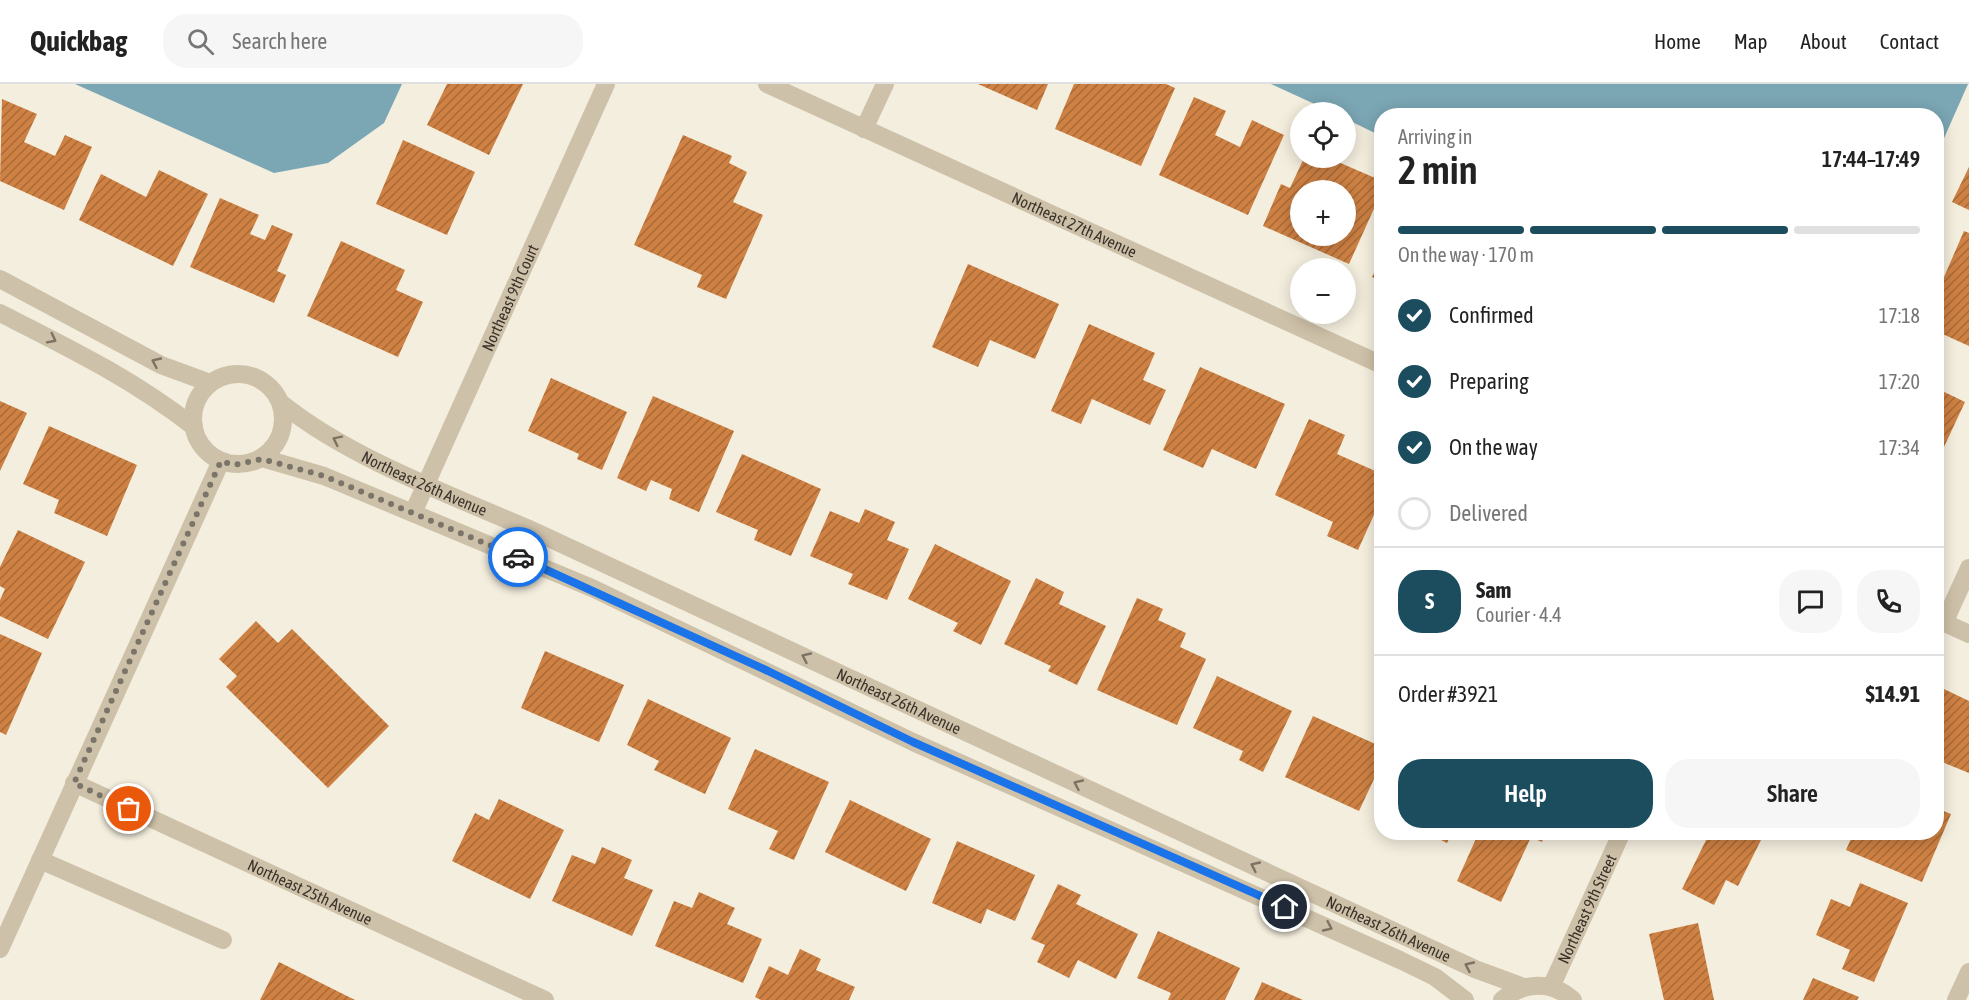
<!DOCTYPE html>
<html lang="en">
<head>
<meta charset="utf-8">
<style>
  :root { --surface:#fff; --page:#f6f6f6; --text:#222; --muted:#767676; --line:#e0e0e0; --accent:#1b4d5f }
  body { margin:0; font-family:"Asap Condensed",sans-serif; background:var(--page); color:var(--text); height:100vh; display:flex; flex-direction:column; font-size:22px; white-space:nowrap }
  * { box-sizing:border-box; margin:0 }
  p { font-size:20px; color:var(--muted) }
  .icon { flex:none; width:33px; height:33px; fill:none; stroke:currentColor; stroke-width:2; stroke-linecap:round; stroke-linejoin:round }
  .map { position:relative; flex:1; overflow:hidden }
  .sheet { position:absolute; left:1374px; top:24px; width:570px; height:732px; display:flex; flex-direction:column; background:var(--surface); border-radius:24px; box-shadow:0 3px 15px #0003 }
  .sheet>* { flex:none }
  .tools { position:absolute; left:1290px; top:18px; display:grid; gap:12px }
  .tools a { display:grid; place-items:center; width:66px; height:66px; border-radius:50%; background:var(--surface); box-shadow:0 3px 15px #0003; font-size:30px }
  .pin { position:absolute; display:grid; place-items:center; width:51px; height:51px; color:#fff; margin:-26px; border:3px solid #fff; border-radius:50%; box-shadow:0 2px 6px #0007 }
  .courier { position:absolute; display:grid; place-items:center; width:60px; height:60px; margin:-30px; border:4px solid #1a73e8; border-radius:50%; background:#fff; color:#222; box-shadow:0 2px 8px #0007 }
  .overview em { font-style:normal; font-weight:600 }
  .overview div { display:flex; flex-direction:column-reverse }
  .overview { display:flex; align-items:center; justify-content:space-between; height:102px; padding:0 24px }
  h1 { font-size:39px; font-weight:600; line-height:45px }
  .bar { display:grid; grid-template-columns:repeat(4,1fr); gap:9px 6px; align-content:center; height:72px; padding:0 24px }
  .bar i { height:8px; border-radius:4px; background:var(--line) }
  .bar .on { background:var(--accent) }
  .bar p { grid-column:span 4 }
  .line { display:flex; align-items:center; gap:15px; padding:0 24px; border-top:2px solid var(--line) }
  .line div { flex:1 }
  .round { display:grid; place-items:center; flex:none; width:63px; height:63px; border-radius:24px; background:var(--page) }
  ol { padding:0 24px; list-style:none }
  li { display:flex; align-items:center; gap:18px; height:66px }
  li p { margin-inline-start:auto }
  li .icon { padding:6px; border-radius:50%; background:var(--accent); color:#fff; stroke-width:4 }
  li:last-child { color:var(--muted) }
  li i { width:33px; height:33px; border:3px solid var(--line); border-radius:50% }
  .action { display:flex; gap:12px; margin-top:auto; padding:12px 24px }
  .action a { flex:1; height:69px; border-radius:24px; background:var(--accent); color:#fff; font-size:24px; font-weight:600; line-height:69px; text-align:center }
  .action a+a { background:var(--page); color:var(--text) }
  header { display:flex; align-items:center; gap:36px; box-sizing:border-box; height:84px; padding:0 30px; background:var(--surface); border-bottom:2px solid var(--line) }
  header strong { font-size:28px }
  nav { display:flex; gap:33px; margin-inline-start:auto; font-size:21px }
  .search { width:420px; height:54px; background:var(--page); display:flex; align-items:center; gap:15px; box-sizing:border-box; padding:0 21px; border-radius:24px; color:var(--muted); font-size:22px }
  .map>svg:first-child { display:block }
  .water { fill:#7ba6b4 }
  .building { fill:url(#building-hatch); fill-rule:evenodd }
  .lines { fill:none; stroke-linecap:round; stroke-linejoin:round }
  .minor { stroke:#cec1a9; stroke-width:18 }
  .oneway { stroke:#7d7263 }
  .done { stroke:#7b7468; stroke-width:6; stroke-dasharray:0 10.8 }
  .route { stroke:#1a73e8; stroke-width:8 }
  .labels { text-anchor:middle; dominant-baseline:central; stroke-width:4.5; stroke-linejoin:round; paint-order:stroke }
  .street-label { font-size:16px; fill:#3a3229; stroke:#fbf7eb }
</style>
</head>
<body>
<header>
<strong>Quickbag</strong>
<div class="search"><svg class="icon" aria-label="search" viewBox="0 0 24 24"><circle cx="10" cy="10" r="6"/><path d="M15 15l6 6"/></svg>Search here</div>
<nav><a>Home</a><a>Map</a><a>About</a><a>Contact</a></nav>
</header>
<div class="map">
<svg width="1969" height="916" viewBox="0 0 1969 916">
  <defs>
    <pattern id="building-hatch" width="6" height="6" patternUnits="userSpaceOnUse" patternTransform="scale(1.5)"><rect width="6" height="6" fill="#ce8143"/><path d="M-1 1l2-2M0 6l6-6M5 7l2-2" fill="none" stroke="#a86a38"/></pattern>
  </defs>
  <rect width="100%" height="100%" fill="#f4eede"/>
  <!-- water -->
  <g class="water">
    <polygon points="75,0 402,0 384,39 328,79 274,89"/>
    <polygon points="1271,0 1968,0 1937,70 1936,32 1382,32 1381,52 1346,35 1346,28 1332,28"/>
  </g>
  <!-- building -->
  <g class="building">
    <polygon points="447,0 523,0 489,71 427,41"/>
    <polygon points="978,0 1048,0 1037,26"/>
    <polygon points="1074,0 1166,0 1175,4 1141,82 1055,45"/>
    <polygon points="1194,13 1226,27 1215,51 1240,63 1252,36 1284,51 1248,131 1159,91"/>
    <polygon points="2,15 37,30 24,58 55,72 65,51 92,63 64,126 0,97"/>
    <polygon points="683,51 732,72 729,79 747,88 733,118 763,131 726,215 697,203 702,191 634,161"/>
    <polygon points="403,56 475,88 447,151 376,120"/>
    <path d="M 1304,74 L 1329,74 L 1382,97 L 1382,107 L 1349,180 L 1263,142 L 1281,100 L 1290,104 ZM 1300,106 L 1346,106 L 1346,152 L 1300,152 Z"/>
    <polygon points="1969,83 1969,126 1952,118"/>
    <polygon points="159,86 208,110 173,182 79,136 101,90 146,113"/>
    <polygon points="220,114 259,131 250,150 265,156 272,141 293,150 277,187 286,191 274,219 190,183"/>
    <polygon points="1964,147 1969,149 1969,262 1936,247 1936,190 1944,193"/>
    <polygon points="341,157 405,186 396,206 423,218 398,273 307,232"/>
    <polygon points="1382,172 1382,198 1372,193"/>
    <polygon points="968,180 1059,220 1035,275 990,256 978,283 932,263"/>
    <polygon points="1089,240 1155,269 1143,296 1166,306 1150,341 1092,315 1081,340 1051,327"/>
    <polygon points="1200,283 1285,320 1256,385 1212,365 1203,384 1163,366"/>
    <polygon points="551,294 627,328 602,386 577,375 579,370 528,347"/>
    <polygon points="1936,304 1965,318 1936,380"/>
    <polygon points="653,312 734,347 699,428 669,415 672,405 651,396 646,407 617,394"/>
    <polygon points="0,317 27,329 0,387"/>
    <polygon points="1309,335 1345,351 1337,370 1382,390 1382,413 1358,466 1327,452 1333,438 1275,411"/>
    <polygon points="49,342 137,381 107,452 54,429 59,416 23,400"/>
    <polygon points="742,370 821,405 791,472 754,456 758,446 716,428"/>
    <polygon points="865,425 895,438 887,456 909,465 887,516 848,500 853,490 810,472 830,427 859,439"/>
    <polygon points="18,446 85,478 48,555 0,532 0,516 5,505 0,502 0,483"/>
    <polygon points="935,460 1011,497 981,561 953,547 958,539 908,515"/>
    <polygon points="1036,494 1064,508 1059,520 1106,542 1077,601 1048,587 1051,582 1004,560"/>
    <polygon points="1137,514 1163,525 1158,536 1186,549 1180,563 1206,575 1177,641 1097,606"/>
    <polygon points="256,537 278,559 292,545 389,642 328,704 226,603 237,592 219,575"/>
    <polygon points="0,550 42,569 6,651 0,648"/>
    <polygon points="545,567 624,601 599,658 521,624"/>
    <polygon points="1217,592 1292,627 1263,688 1239,676 1243,667 1193,644"/>
    <polygon points="1944,605 1969,617 1969,689 1942,678 1936,691 1936,616 1939,617"/>
    <polygon points="648,615 731,654 705,710 654,686 659,677 627,661"/>
    <polygon points="1313,632 1382,663 1382,678 1359,727 1285,693"/>
    <polygon points="755,665 829,698 794,776 769,765 778,747 728,725"/>
    <polygon points="499,715 564,746 530,815 452,777 475,729 489,736"/>
    <polygon points="850,716 931,755 906,807 825,768"/>
    <polygon points="1936,724 1951,730 1922,798 1846,766 1854,748 1936,748"/>
    <polygon points="1425,748 1452,748 1447,759"/>
    <polygon points="1479,748 1546,748 1542,758 1531,753 1501,818 1457,797"/>
    <polygon points="1710,748 1765,748 1738,802 1726,796 1714,821 1682,805"/>
    <polygon points="957,757 1035,791 1015,837 987,825 981,840 932,819"/>
    <polygon points="602,763 632,776 624,794 653,806 632,852 552,817 572,771 595,780"/>
    <polygon points="1860,799 1908,819 1874,898 1842,885 1850,866 1816,851 1831,815 1850,823"/>
    <polygon points="1058,800 1081,811 1076,820 1138,850 1116,895 1078,876 1069,894 1037,878 1045,861 1031,855"/>
    <polygon points="699,808 735,824 727,840 762,855 743,899 655,862 674,817 692,824"/>
    <polygon points="1698,839 1714,916 1664,916 1649,850"/>
    <polygon points="1158,847 1240,884 1225,916 1168,916 1171,909 1137,894"/>
    <polygon points="800,865 821,875 816,886 855,903 849,916 761,916 755,913 769,882 788,891"/>
    <polygon points="279,878 355,916 260,916"/>
    <polygon points="1813,894 1859,913 1857,916 1803,916"/>
    <polygon points="1262,898 1303,916 1254,916"/>
  </g>
  <g class="lines">
    <!-- minor -->
    <g class="minor">
      <path id="s1" d="M 767,0 L 1382,281"/>
      <polyline points="864,45 885,0"/>
      <polyline points="0,195 161,281 210,299"/>
      <path d="M 0,229 C 69,264 133,295 194,343"/>
      <circle cx="238" cy="335" r="45"/>
      <path id="s2" d="M 281,319 C 352,376 454,412 538,449 L 1475,885 L 1524,903"/>
      <polyline points="262,374 324,392 592,504 913,658 1400,876 1435,893 1465,916"/>
      <path id="s3" d="M 413,429 L 606,0"/>
      <polyline points="1936,535 1969,550"/>
      <polyline points="1944,539 1969,484"/>
      <path id="s4" d="M 74,699 L 545,916"/>
      <polyline points="40,776 223,856"/>
      <polyline points="0,865 221,377"/>
      <path id="s5" d="M 1551,903 L 1622,748"/>
      <path d="M 1502,916 C 1524,898 1551,896 1573,916"/>
      <polyline points="1956,916 1969,888"/>
    </g>
  </g>
  <!-- one-way arrows -->
  <defs><path id="oneway-chevron" d="M-2-3.5L2.5 0L-2 3.5" fill="none" stroke-width="1.6" stroke-linecap="round" stroke-linejoin="round" transform="scale(1.5)"/></defs>
  <g class="oneway">
    <use href="#oneway-chevron" transform="translate(52 255) rotate(27)"/>
    <use href="#oneway-chevron" transform="translate(156 278) rotate(-155)"/>
    <use href="#oneway-chevron" transform="translate(337 356) rotate(-154)"/>
    <use href="#oneway-chevron" transform="translate(806 573) rotate(-155)"/>
    <use href="#oneway-chevron" transform="translate(1078 700) rotate(-155)"/>
    <use href="#oneway-chevron" transform="translate(1255 782) rotate(-155)"/>
    <use href="#oneway-chevron" transform="translate(1328 843) rotate(25)"/>
    <use href="#oneway-chevron" transform="translate(1469 882) rotate(-155)"/>
  </g>
  <g class="lines">
    <!-- done -->
    <polyline class="done" points="129,725 74,699 221,377 234,381 262,375 324,392 518,473"/>
    <!-- route -->
    <polyline class="route" points="518,473 768,587 913,658 1285,823"/>
  </g>
  <g class="labels">
    <!-- street labels -->
    <g class="street-label">
      <text stroke="none"><textPath href="#s1" startOffset="338">Northeast 27th Avenue</textPath></text>
      <text stroke="none"><textPath href="#s3" startOffset="236">Northeast 9th Court</textPath></text>
      <text stroke="none"><textPath href="#s2" startOffset="165">Northeast 26th Avenue</textPath></text>
      <text stroke="none"><textPath href="#s2" startOffset="687">Northeast 26th Avenue</textPath></text>
      <text stroke="none"><textPath href="#s4" startOffset="260">Northeast 25th Avenue</textPath></text>
      <text stroke="none"><textPath href="#s5" startOffset="86">Northeast 9th Street</textPath></text>
      <text stroke="none"><textPath href="#s2" startOffset="1227">Northeast 26th Avenue</textPath></text>
    </g>
  </g>
</svg>
<div class="tools">
<a><svg class="icon" aria-label="locate" viewBox="0 0 24 24"><circle cx="12" cy="12" r="6"/><path d="M12 2v4M12 18v4M2 12h4M18 12h4"/></svg></a>
<a>+</a>
<a>−</a>
</div>
<div class="pin" style="left:129px;top:725px;background:#ea580c"><svg class="icon" aria-label="bag" viewBox="0 0 24 24"><path d="M5 8h14l-1 12H6zM9 8a3 3 0 0 1 6 0"/></svg></div>
<div class="pin" style="left:1285px;top:823px;background:#1f2937"><svg class="icon" aria-label="home" viewBox="0 0 24 24"><path d="M3 11l9-7 9 7M6 9v11h12V9"/></svg></div>
<div class="courier" style="left:518px;top:473px"><svg class="icon" aria-label="car" viewBox="0 0 24 24"><path d="M5 17H2v-5l4-1 3-4h7l3 4 3 1v5h-3M9 17h6M6 11h13"/><circle cx="7" cy="17" r="2"/><circle cx="17" cy="17" r="2"/></svg></div>
<section class="sheet">
<div class="overview"><div><h1>2 min</h1><p>Arriving in</p></div><em>17:44–17:49</em></div>
<div class="bar"><i class="on"></i><i class="on"></i><i class="on"></i><i></i><p>On the way · 170 m</p></div>
<ol>
<li><svg class="icon" aria-label="check" viewBox="0 0 24 24"><path d="M5 12l5 5 9-10"/></svg>Confirmed<p>17:18</p></li>
<li><svg class="icon" aria-label="check" viewBox="0 0 24 24"><path d="M5 12l5 5 9-10"/></svg>Preparing<p>17:20</p></li>
<li><svg class="icon" aria-label="check" viewBox="0 0 24 24"><path d="M5 12l5 5 9-10"/></svg>On the way<p>17:34</p></li>
<li><i></i>Delivered</li>
</ol>
<div class="line" style="height:108px"><b class="round" style="background:var(--accent);color:#fff">S</b><div><b>Sam</b><p>Courier · 4.4</p></div><a class="round"><svg class="icon" aria-label="chat" viewBox="0 0 24 24"><path d="M4 5h16v11H9l-5 4z"/></svg></a><a class="round"><svg class="icon" aria-label="phone" viewBox="0 0 24 24"><path d="M5 4h4l2 5-3 2q2 4 5 5l2-3 5 2v4C11 20 4 13 5 4z"/></svg></a></div>
<div class="line" style="height:78px"><div>Order #3921</div><b>$14.91</b></div>
<div class="action"><a>Help</a><a>Share</a></div>
</section>
</div>
</body>
</html>
